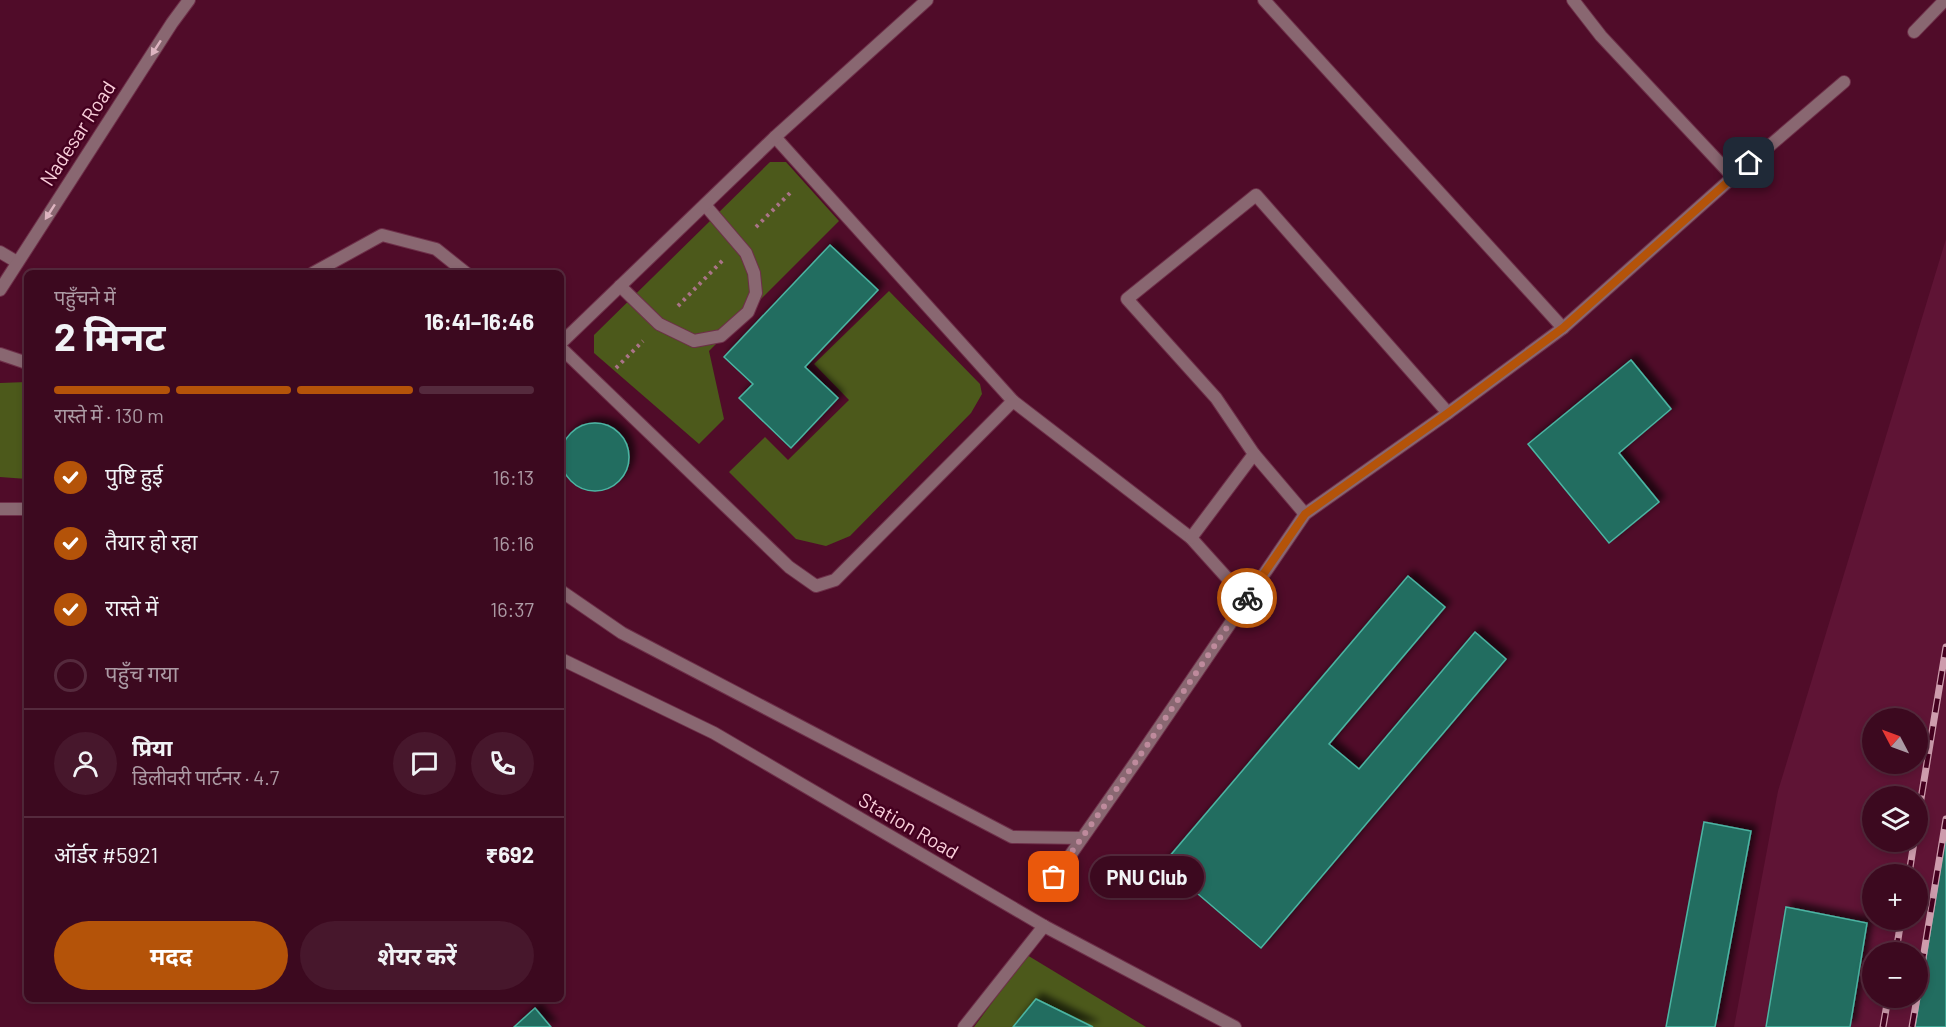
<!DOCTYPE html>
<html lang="hi">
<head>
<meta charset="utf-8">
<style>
  :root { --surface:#3c091f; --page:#47172c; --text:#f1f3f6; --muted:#ac9aa4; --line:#552a3d; --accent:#b45309 }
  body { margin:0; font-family:Barlow,"Noto Sans Devanagari",sans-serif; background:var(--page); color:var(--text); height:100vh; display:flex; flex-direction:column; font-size:22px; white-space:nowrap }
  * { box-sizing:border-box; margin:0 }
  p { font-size:20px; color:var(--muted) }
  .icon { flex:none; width:33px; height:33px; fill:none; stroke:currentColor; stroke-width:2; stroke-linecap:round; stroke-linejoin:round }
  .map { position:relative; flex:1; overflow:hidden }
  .details { position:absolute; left:24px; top:270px; width:540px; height:732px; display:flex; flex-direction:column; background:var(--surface); border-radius:9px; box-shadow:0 3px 9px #0003,0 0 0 2px var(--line) }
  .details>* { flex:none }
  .needle { width:39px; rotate:311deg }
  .tools { position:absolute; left:1862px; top:708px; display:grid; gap:12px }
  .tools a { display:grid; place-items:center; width:66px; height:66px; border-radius:50%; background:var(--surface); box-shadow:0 3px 9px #0003,0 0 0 2px var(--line); font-size:30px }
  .pin { position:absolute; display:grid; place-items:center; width:51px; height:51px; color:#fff; margin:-26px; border-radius:12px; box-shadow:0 3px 9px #0006 }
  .courier { position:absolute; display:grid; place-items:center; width:60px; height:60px; margin:-30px; border:4px solid #b45309; border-radius:50%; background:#fff; color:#222; box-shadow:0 2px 8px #0007 }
  .bubble { position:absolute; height:42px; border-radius:21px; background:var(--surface); box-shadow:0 3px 9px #0003,0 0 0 2px var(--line); font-size:20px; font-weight:700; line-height:42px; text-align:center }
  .headline em { font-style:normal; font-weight:700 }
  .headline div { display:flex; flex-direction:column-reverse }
  .headline { display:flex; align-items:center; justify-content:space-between; height:102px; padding:0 30px }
  h1 { font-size:39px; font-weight:700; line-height:45px }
  .bar { display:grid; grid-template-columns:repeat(4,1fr); gap:9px 6px; align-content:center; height:72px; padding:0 30px }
  .bar i { height:8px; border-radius:4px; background:var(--line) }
  .bar .active { background:var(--accent) }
  .bar p { grid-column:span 4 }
  .line { display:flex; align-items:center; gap:15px; padding:0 30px; border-top:2px solid var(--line) }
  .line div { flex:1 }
  .round { display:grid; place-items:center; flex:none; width:63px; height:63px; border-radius:32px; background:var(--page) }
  ol { padding:0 30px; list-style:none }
  li { display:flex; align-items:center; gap:18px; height:66px }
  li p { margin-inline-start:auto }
  li .icon { padding:6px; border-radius:50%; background:var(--accent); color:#fff; stroke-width:4 }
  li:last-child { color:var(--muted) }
  li i { width:33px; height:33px; border:3px solid var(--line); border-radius:50% }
  .action { display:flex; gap:12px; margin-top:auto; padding:12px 30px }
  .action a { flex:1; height:69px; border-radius:36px; background:var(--accent); color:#fff; font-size:24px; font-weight:700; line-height:69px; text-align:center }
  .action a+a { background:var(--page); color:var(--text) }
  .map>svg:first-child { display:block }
  .built { fill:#5f1435; fill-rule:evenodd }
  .green { fill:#4c591b }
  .building { fill:#216d61; stroke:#4cb5a3; stroke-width:1.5; filter:url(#shadow) }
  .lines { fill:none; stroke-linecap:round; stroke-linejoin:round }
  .service-casing { stroke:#6e2f49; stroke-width:14 }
  .minor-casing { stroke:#6e2f49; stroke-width:14 }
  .path { stroke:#aa7488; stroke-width:4; stroke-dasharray:3 4.5; stroke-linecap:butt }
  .service { stroke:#896771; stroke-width:12 }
  .minor { stroke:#896771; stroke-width:12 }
  .rail-casing { stroke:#ce9cad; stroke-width:7 }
  .rail { stroke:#44001f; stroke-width:4.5; stroke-dasharray:14; stroke-linecap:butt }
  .oneway { fill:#ddb4c0 }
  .done { stroke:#be8a9c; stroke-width:6; stroke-dasharray:0 10.8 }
  .route { stroke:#b45309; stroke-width:8 }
  .labels { text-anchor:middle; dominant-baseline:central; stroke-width:5; stroke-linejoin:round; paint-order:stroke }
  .street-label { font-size:20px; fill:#f9ceda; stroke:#44001f }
</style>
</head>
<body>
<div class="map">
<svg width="1946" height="1027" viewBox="0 0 1946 1027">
  <defs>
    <filter id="shadow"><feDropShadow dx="5.5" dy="-5.5" stdDeviation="3" flood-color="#0009"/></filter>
  </defs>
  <rect width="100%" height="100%" fill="#500c29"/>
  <!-- built -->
  <path class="built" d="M 1946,239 L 1946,1027 L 1734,1027 L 1778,791 ZM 1872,718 L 1917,718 L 1917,764 L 1872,764 ZM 1872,796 L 1917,796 L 1917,842 L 1872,842 ZM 1872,874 L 1917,874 L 1917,920 L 1872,920 ZM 1872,952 L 1917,952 L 1917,998 L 1872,998 Z"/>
  <!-- green -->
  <g class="green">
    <polygon points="770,162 786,162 839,221 709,351 724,419 699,444 594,353 594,335"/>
    <polygon points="889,291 980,384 982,394 971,413 850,536 826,546 796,539 729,472 765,437 788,460 849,400 814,364"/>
    <polygon points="27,382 27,479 0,477 0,383"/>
    <polygon points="1027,955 1146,1027 974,1027"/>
  </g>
  <!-- building -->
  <g class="building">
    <polygon points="830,245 878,290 805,367 838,398 791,448 739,398 753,384 724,357"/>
    <polygon points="1631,360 1671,409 1619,453 1659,502 1609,543 1528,444"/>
    <circle cx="595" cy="457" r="34"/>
    <polygon points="1408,576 1445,607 1329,744 1359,769 1475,632 1506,659 1261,948 1163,864"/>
    <polygon points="1704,822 1751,831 1715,1027 1666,1027"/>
    <polygon points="1946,833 1946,1027 1915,1027"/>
    <polygon points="1786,907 1867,923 1850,1027 1766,1027"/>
    <polygon points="1036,999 1093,1027 1013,1027"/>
    <polygon points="535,1008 551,1027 514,1027"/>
  </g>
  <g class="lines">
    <defs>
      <g id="service">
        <polyline points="1264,0 1563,328"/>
        <polyline points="1573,0 1601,36 1733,177"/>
        <polyline points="775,137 1013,401"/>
        <polyline points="313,273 382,235 436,249 466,273"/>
        <polyline points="620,286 659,324 694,341 721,336 748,312 756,293 754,273 746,253 705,205"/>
        <polyline points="561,343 775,137 927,0"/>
        <polyline points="561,348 789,567 816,586 835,580 1013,401 1191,538 1246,599"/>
        <polyline points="0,354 27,363"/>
        <polyline points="1191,538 1254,454 1216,398 1127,299 1256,195 1448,413"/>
        <polyline points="561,591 622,633 1012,837 1082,838"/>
        <polyline points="1055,877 1137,760 1305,514 1448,413 1563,328 1733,177 1844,82"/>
      </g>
      <g id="minor">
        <polyline points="1914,32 1945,0"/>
        <polyline points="0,252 17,262"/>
        <polyline points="0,290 172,23 189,0"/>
        <polyline points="1254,454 1305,514"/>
        <polyline points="0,509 27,509"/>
        <polyline points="561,659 714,733 1044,926 1235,1027"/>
        <polyline points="964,1027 1044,926"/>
      </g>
    </defs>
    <!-- service casing -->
    <use href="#service" class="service-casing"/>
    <!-- minor casing -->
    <use href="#minor" class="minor-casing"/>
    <!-- path -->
    <g class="path">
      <polyline points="756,227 793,190"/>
      <polyline points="678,306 723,260"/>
      <polyline points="616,368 643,341"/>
    </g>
    <!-- service -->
    <use href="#service" class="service"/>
    <!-- minor -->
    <use href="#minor" class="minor"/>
    <defs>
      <g id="rail">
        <polyline points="1917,823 1946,647"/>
        <polyline points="1909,874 1914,842"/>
        <polyline points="1896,952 1901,920"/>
        <polyline points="1917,995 1946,819"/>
        <polyline points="1883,1027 1888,998"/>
        <polyline points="1912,1027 1917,998"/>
      </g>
    </defs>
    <!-- rail casing -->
    <use href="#rail" class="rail-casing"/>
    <!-- rail -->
    <use href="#rail" class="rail"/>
  </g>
  <!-- one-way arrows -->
  <defs><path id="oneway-solid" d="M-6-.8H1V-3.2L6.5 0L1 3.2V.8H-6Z" transform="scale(1.5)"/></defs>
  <g class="oneway">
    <use href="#oneway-solid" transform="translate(156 48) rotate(123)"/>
    <use href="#oneway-solid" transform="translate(50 212) rotate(123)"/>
  </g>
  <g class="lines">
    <!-- done -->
    <polyline class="done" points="1054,877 1137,760 1247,598"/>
    <!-- route -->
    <polyline class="route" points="1247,598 1305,514 1448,413 1563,328 1749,163"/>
  </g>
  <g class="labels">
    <!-- street labels -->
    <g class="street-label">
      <text transform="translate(77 133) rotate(-57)">Nadesar Road</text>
      <text transform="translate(909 825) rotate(30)">Station Road</text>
    </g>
  </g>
</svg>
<div class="tools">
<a><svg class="needle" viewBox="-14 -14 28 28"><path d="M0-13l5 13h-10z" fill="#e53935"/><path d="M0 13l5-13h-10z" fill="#ac9aa4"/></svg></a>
<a><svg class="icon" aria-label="layers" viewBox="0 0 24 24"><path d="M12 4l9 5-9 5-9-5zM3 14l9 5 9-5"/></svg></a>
<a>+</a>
<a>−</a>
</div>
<div class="pin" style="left:1054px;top:877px;background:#ea580c"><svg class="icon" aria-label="bag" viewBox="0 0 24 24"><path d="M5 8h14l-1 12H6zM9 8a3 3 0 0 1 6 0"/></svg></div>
<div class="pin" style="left:1749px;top:163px;background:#1f2937"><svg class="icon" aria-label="home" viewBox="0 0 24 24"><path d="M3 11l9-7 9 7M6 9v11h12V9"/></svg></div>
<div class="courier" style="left:1247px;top:598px"><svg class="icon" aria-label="bike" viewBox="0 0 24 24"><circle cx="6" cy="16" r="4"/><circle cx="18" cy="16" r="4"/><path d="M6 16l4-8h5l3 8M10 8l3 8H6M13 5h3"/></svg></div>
<div class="bubble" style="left:1090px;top:856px;width:114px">PNU Club</div>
<section class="details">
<div class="headline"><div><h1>2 मिनट</h1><p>पहुँचने में</p></div><em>16:41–16:46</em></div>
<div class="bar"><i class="active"></i><i class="active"></i><i class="active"></i><i></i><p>रास्ते में · 130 m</p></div>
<ol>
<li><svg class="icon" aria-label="check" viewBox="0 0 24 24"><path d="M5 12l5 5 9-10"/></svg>पुष्टि हुई<p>16:13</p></li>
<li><svg class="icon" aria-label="check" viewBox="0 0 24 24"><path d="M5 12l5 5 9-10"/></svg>तैयार हो रहा<p>16:16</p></li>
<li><svg class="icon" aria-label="check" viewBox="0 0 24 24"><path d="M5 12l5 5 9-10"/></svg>रास्ते में<p>16:37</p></li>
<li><i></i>पहुँच गया</li>
</ol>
<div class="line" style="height:108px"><a class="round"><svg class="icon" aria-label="person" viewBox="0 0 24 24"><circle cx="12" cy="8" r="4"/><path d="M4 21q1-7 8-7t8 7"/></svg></a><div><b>प्रिया</b><p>डिलीवरी पार्टनर · 4.7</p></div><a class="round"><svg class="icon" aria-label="chat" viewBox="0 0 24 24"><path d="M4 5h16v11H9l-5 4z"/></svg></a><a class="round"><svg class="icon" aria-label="phone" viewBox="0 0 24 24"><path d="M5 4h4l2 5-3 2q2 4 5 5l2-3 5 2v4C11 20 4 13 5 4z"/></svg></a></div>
<div class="line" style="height:78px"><div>ऑर्डर #5921</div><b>₹692</b></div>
<div class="action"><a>मदद</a><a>शेयर करें</a></div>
</section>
</div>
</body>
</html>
